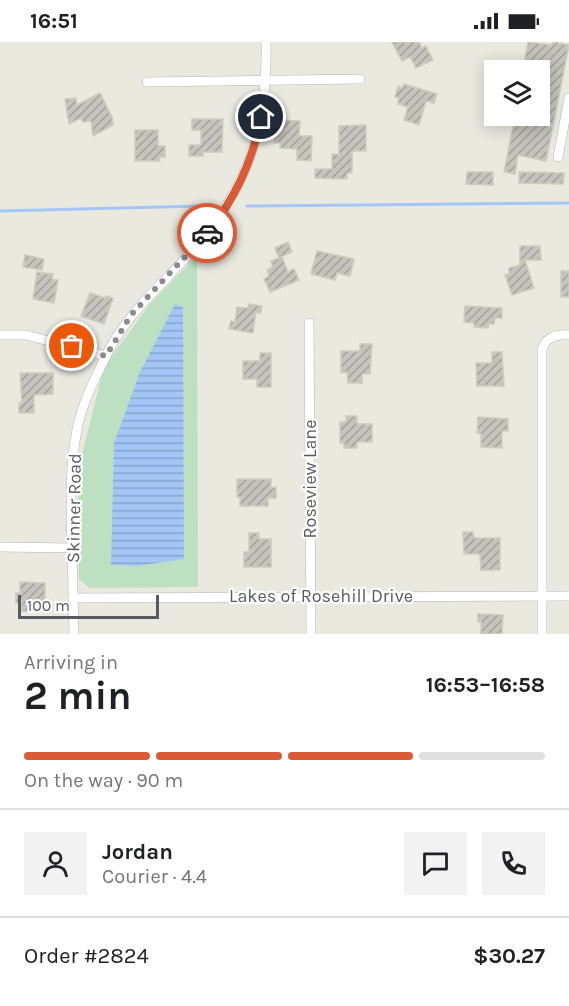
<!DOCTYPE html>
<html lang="en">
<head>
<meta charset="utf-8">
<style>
  :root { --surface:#fff; --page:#f2f2f2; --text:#202124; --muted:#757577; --line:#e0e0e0; --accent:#d95c37 }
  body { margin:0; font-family:Karla,sans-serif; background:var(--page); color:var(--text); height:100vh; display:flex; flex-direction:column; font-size:22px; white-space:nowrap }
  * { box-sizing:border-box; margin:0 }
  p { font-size:20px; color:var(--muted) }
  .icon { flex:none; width:33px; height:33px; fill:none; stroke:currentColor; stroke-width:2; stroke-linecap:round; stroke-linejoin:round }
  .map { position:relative; height:592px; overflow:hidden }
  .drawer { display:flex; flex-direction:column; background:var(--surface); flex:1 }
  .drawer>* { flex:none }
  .fabs { position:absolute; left:484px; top:18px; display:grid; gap:12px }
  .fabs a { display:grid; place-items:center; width:66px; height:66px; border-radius:0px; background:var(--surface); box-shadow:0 3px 15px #0003; font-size:30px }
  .scale { position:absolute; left:18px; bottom:15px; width:141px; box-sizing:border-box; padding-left:6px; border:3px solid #585a5f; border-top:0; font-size:16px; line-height:21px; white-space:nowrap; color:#585a5f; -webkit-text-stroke:4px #fff; paint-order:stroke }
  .pin { position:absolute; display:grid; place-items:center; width:51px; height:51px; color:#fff; margin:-26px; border:3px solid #fff; border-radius:50%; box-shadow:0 2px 6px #0007 }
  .courier { position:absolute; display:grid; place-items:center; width:60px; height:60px; margin:-30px; border:4px solid #d95c37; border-radius:50%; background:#fff; color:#222; box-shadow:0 2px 8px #0007 }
  .overview em { font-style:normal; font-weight:700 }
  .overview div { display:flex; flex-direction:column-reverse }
  .overview { display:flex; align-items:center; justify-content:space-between; height:102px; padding:0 24px }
  h1 { font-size:39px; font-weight:700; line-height:45px }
  .bar { display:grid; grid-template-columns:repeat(4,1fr); gap:9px 6px; align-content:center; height:72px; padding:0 24px }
  .bar i { height:8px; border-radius:4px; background:var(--line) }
  .bar .active { background:var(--accent) }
  .bar p { grid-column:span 4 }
  .line { display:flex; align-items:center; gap:15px; padding:0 24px; border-top:2px solid var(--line) }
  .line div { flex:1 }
  .round { display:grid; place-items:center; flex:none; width:63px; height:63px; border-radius:0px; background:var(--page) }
  .status { display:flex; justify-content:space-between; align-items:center; height:42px; padding:0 30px; background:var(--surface); direction:ltr }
  .status svg { height:16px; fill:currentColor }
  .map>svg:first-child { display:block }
  .park { fill:#bde0c3 }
  .water { fill:url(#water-rules) }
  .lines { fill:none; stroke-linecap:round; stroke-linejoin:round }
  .stream { stroke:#a3c6f7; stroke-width:3 }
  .building { fill:url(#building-hatch); stroke:#ceccbf; stroke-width:1.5 }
  .minor-casing { stroke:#b2b4b9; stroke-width:10 }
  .minor { stroke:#fff; stroke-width:9 }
  .done { stroke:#8b8c8c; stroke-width:6; stroke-dasharray:0 10.8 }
  .route { stroke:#d95c37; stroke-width:8 }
  .labels { text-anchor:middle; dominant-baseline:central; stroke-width:4.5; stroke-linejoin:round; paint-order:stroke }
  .street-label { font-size:18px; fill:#585a5f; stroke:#fff }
</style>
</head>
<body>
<div class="status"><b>16:51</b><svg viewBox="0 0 49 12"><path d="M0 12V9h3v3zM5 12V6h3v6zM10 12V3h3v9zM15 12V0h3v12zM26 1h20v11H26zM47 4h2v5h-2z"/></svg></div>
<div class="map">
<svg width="569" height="592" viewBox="0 0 569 592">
  <defs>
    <pattern id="water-rules" width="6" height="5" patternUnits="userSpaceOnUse" patternTransform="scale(1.5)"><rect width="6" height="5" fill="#a3c6f7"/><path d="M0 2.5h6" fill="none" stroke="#88a4cb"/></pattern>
    <pattern id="building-hatch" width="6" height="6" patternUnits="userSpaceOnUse" patternTransform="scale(1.5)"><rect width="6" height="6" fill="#c6c3bc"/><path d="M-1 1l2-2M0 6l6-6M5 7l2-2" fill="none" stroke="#a4a19c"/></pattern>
  </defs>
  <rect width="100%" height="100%" fill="#eae9e0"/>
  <!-- park -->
  <polygon class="park" points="197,214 198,545 90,546 79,537 78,428 104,325 149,263"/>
  <!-- water -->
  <polygon class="water" points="175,262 183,265 184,517 137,524 111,523 114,401 140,330"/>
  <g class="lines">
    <!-- stream -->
    <g class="stream">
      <polyline points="247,164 569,161"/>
      <polyline points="0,169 202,164"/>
    </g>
  </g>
  <!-- building -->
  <g class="building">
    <polygon points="392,0 419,0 422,6 426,4 433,18 416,26 410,15 402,19"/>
    <polygon points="528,0 552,3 553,0 569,3 546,119 518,113 515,132 504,130 515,74 540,74 547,28 523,28"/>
    <polygon points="404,42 437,52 434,61 426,59 419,83 404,78 408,65 398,62 399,56 395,55 398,44 402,46"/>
    <polygon points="100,51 112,75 113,83 93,94 91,79 83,80 81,76 69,82 65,57 76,56 77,63"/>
    <polygon points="192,77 223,77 222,110 203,110 203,114 189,114 189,103 201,103 201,88 192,88"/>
    <polygon points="275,78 300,79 299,94 312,94 311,119 297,118 297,107 280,106 280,101 274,101"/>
    <polygon points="366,83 366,109 352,109 352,131 347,131 347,137 315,136 315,127 332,127 332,112 339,112 339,84"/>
    <polygon points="135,88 158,88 158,104 165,104 165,115 159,115 160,119 135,119"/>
    <polygon points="467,130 493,130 493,143 466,142"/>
    <polygon points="519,130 564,131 563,142 519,141"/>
    <polygon points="288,200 292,210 279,216 275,206"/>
    <polygon points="520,204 540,204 541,218 525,218 534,246 512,253 505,233 509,232 509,226 520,223"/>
    <polygon points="317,209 354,217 350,234 337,231 335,238 311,232"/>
    <polygon points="25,213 44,217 42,228 23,225"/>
    <polygon points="282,215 288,230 294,227 299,238 270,250 264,237 269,234 267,228 273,225 271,219"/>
    <rect x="561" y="229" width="8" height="26"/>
    <polygon points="37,230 53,232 52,237 58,238 54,261 33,257"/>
    <polygon points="90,251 105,256 106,254 113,256 104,282 81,274"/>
    <polygon points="249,262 262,264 261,271 256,270 253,291 229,287 231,279 235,280 237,265 248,266"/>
    <polygon points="465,264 502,266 502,276 495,276 494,282 489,282 488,286 474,285 474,281 464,280"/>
    <polygon points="360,302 372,302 370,332 362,332 362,341 348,341 347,330 341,331 341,309 360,309"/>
    <polygon points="492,310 502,310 504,344 477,344 476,321 492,321"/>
    <polygon points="260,311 271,311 271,345 257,345 257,337 243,337 243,319 260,319"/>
    <polygon points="20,331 53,331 53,352 34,353 34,371 19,371 19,361 22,361"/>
    <polygon points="346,374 357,374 357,382 372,382 372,400 357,400 357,406 344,406 344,401 340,401 340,380 346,380"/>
    <polygon points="478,375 508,377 508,389 502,389 502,406 481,405 481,392 477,391"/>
    <polygon points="237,437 271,437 271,446 276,445 276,456 268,456 268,464 240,464 240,455 237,455"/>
    <polygon points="463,490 473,490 474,496 500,496 500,528 481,528 480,512 464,512"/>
    <polygon points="249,491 259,491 259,497 271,497 271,525 244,525 244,510 249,510"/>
    <polygon points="20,540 45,541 45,562 30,561 30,570 21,569 22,561 16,561 16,551 20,551"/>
    <polygon points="478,572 503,573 502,592 481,592 481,580 478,580"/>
  </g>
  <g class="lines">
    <defs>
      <g id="minor">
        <polyline points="147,40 360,37"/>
        <polyline points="558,115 569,56"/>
        <polyline points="309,281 311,592"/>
        <polyline points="0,293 26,293 106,314"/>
        <polyline points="0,505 72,506"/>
        <polyline points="73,556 569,554"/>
        <path d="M 74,592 C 73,563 73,535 72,506 C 71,467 69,427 77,388 C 81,364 94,339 105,316 C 123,277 155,249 184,218 C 246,151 268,91 266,0"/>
        <path d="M 542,592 L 542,308 C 545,295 557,292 569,293"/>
      </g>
    </defs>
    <!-- minor casing -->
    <use href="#minor" class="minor-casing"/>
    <!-- minor -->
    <use href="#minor" class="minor"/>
  </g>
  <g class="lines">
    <!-- done -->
    <polyline class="done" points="72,304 106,314 131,273 207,191"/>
    <!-- route -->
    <path class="route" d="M 207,191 C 235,157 253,118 261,75"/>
  </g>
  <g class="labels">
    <!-- street labels -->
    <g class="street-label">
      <text transform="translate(310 437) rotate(-90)">Roseview Lane</text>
      <text transform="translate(74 466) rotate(-89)">Skinner Road</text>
      <text x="321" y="554">Lakes of Rosehill Drive</text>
    </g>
  </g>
</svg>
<div class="fabs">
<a><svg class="icon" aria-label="layers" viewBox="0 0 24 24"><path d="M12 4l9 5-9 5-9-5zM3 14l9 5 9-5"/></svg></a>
</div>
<div class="scale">100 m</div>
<div class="pin" style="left:72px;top:304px;background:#ea580c"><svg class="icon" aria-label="bag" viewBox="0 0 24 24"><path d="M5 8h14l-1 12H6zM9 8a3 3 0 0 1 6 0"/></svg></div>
<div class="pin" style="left:261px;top:75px;background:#1f2937"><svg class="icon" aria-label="home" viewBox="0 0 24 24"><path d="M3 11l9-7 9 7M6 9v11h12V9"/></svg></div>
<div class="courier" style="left:207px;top:191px"><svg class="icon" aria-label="car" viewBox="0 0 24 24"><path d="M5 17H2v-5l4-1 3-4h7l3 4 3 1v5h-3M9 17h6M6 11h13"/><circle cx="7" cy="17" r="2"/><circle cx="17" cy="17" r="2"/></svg></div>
</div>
<section class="drawer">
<div class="overview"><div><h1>2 min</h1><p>Arriving in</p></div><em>16:53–16:58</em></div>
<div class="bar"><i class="active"></i><i class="active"></i><i class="active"></i><i></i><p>On the way · 90 m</p></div>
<div class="line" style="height:108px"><a class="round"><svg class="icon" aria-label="person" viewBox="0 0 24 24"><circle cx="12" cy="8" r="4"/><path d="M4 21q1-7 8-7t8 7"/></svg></a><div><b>Jordan</b><p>Courier · 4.4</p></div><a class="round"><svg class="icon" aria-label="chat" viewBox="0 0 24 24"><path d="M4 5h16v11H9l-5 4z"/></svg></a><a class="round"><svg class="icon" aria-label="phone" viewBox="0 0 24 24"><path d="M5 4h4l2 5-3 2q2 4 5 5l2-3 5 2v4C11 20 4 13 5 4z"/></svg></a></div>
<div class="line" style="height:78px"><div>Order #2824</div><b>$30.27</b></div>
</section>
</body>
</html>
